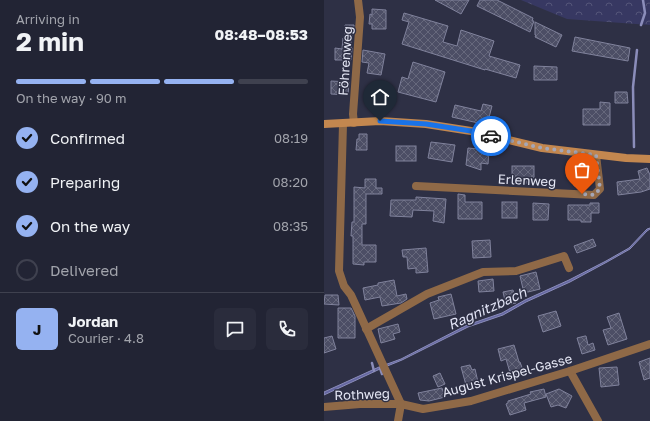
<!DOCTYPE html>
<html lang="en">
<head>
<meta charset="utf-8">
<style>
  :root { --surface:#222434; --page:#2a2c3c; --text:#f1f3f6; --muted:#a2a4ac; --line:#3f414f; --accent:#95b2f1 }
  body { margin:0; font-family:"Golos Text",sans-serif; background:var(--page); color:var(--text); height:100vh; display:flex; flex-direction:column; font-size:15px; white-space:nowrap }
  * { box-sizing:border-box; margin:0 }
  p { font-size:13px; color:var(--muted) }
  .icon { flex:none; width:22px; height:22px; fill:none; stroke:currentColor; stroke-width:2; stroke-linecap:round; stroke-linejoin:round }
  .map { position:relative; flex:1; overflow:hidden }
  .side { display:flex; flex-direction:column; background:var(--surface); width:324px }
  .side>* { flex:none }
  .pin { position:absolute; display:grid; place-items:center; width:34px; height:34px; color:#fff; margin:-41px -17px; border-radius:50% 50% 50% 0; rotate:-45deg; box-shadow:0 0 4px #0007 }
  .pin .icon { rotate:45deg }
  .courier { position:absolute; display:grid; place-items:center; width:40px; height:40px; margin:-20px; border:3px solid #1a73e8; border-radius:50%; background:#fff; color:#222; box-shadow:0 1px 5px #0007 }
  .headline em { font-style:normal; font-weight:700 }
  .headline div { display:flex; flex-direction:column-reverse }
  .headline { display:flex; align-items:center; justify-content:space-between; height:68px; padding:0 16px }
  h1 { font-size:26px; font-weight:700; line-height:30px }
  .bar { display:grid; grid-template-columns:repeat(4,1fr); gap:6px 4px; align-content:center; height:48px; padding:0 16px }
  .bar i { height:5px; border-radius:3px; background:var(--line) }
  .bar .selected { background:var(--accent) }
  .bar p { grid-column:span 4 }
  .line { display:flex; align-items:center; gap:10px; padding:0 16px; border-top:1px solid var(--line) }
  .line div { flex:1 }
  .round { display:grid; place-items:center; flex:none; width:42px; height:42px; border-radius:6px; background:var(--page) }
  ol { padding:0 16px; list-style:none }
  li { display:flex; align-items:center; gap:12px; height:44px }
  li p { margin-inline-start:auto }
  li .icon { padding:4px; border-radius:50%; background:var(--accent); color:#111; stroke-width:4 }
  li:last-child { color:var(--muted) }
  li i { width:22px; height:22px; border:2px solid var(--line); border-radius:50% }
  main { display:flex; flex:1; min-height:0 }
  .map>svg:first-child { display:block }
  .forest { fill:url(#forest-crowns) }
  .water { fill:#6466a1; stroke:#8b8dba }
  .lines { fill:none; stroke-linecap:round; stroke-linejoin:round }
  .stream { stroke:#8b8dba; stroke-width:2.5 }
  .building { fill:url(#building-cross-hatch); stroke:#80829c }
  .street { stroke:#8f6947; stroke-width:8 }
  .secondary { stroke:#c3874f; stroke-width:8 }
  .done { stroke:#a5a7b7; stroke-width:4; stroke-dasharray:0 7.2 }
  .route { stroke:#1a73e8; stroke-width:5 }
  .labels { text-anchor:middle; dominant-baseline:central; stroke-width:3; stroke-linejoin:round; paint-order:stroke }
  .street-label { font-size:13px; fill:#e5e7f5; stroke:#2e3045 }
  .water-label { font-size:14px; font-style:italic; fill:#e1e3f5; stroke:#2e3045 }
</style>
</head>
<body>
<main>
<section class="side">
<div class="headline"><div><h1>2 min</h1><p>Arriving in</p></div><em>08:48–08:53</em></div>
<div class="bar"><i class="selected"></i><i class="selected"></i><i class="selected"></i><i></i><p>On the way · 90 m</p></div>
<ol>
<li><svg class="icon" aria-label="check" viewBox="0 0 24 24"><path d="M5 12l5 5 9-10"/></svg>Confirmed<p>08:19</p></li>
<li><svg class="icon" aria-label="check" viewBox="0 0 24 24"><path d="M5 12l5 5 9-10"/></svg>Preparing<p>08:20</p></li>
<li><svg class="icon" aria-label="check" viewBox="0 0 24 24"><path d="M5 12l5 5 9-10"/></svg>On the way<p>08:35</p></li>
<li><i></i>Delivered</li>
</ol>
<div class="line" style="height:72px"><b class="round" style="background:var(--accent);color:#111">J</b><div><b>Jordan</b><p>Courier · 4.8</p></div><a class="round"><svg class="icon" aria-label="chat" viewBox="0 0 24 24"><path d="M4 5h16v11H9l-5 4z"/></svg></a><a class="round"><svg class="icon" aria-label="phone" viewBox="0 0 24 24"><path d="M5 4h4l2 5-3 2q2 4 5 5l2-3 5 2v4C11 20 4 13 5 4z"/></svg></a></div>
</section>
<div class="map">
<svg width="326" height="421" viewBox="0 0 326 421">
  <defs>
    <pattern id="forest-crowns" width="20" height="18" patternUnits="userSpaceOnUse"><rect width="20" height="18" fill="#373862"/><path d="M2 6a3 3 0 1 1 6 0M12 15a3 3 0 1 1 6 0" fill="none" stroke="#545579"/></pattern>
    <pattern id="building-cross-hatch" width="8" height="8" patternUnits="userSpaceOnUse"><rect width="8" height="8" fill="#4c4e65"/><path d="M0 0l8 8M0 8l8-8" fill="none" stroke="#66687c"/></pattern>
  </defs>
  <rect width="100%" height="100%" fill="#2e3045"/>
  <!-- forest -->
  <polygon class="forest" points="197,0 326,0 326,25 243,19"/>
  <!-- water -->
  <polygon class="water" points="326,228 326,229 323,231 306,249 283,262 246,282 202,302 179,315 144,327 78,360 56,369 0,395 0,392 55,367 77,359 143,325 178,313 201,300 245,280 282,261 305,248 323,229"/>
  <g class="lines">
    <!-- stream -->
    <g class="stream">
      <polyline points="317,25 321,13 319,0"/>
      <polyline points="310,147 309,87 313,50"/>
      <polyline points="48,363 50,371"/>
      <polyline points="56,368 58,374"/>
    </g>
  </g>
  <!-- building -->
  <g class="building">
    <polygon points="111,0 145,0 137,14"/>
    <polygon points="156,0 173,0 209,18 208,21 210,21 206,32 153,6"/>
    <polygon points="48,9 62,10 62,29 48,29 48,24 45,24 46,14 48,15"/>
    <polygon points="80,13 124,26 119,42 133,46 137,30 170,41 165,56 196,65 192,78 161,69 161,70 78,44 85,22 78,20"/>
    <polygon points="211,22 238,35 232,47 211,37 212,35 211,35"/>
    <polygon points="21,25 30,25 29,35 27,35 27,48 28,48 27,60 11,60 11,48 18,49 19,38 21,38"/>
    <polygon points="251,37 306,48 304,61 248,51"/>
    <polygon points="39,50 61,54 57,75 43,73 45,63 38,62"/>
    <polygon points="89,62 121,72 112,102 74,92 78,77 84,79"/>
    <polygon points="210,66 233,67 233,80 210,80"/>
    <polygon points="7,81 25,82 24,95 7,94"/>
    <polygon points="291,92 303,92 304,103 291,103"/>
    <polygon points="276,102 286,103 286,125 259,125 259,109 276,109"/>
    <polygon points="159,104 168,106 163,125 128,117 131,105 157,111"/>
    <polygon points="35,134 43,134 43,150 32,150 33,139 35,139"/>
    <polygon points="107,142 131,145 128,162 104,158"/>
    <rect x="72" y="146" width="20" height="15"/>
    <polygon points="144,148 165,150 164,164 157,163 157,170 142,165"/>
    <rect x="188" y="166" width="22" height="17"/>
    <polygon points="323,168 326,175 326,189 317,192 294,195 293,182 316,179 314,171"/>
    <polygon points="250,173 262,174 262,186 250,186"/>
    <polygon points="41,179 52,179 52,188 58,188 58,194 42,194 42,224 38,224 38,245 52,245 52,262 40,262 40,265 29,264 29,236 27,236 28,222 30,222 30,187 41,188"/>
    <polygon points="134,194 141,195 141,202 158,202 158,219 134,219"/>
    <polygon points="92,197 122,199 120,223 109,221 110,211 89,210 88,217 66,216 67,200 92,200"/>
    <rect x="178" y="202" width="15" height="16"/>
    <polygon points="209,203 225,204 224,220 209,220"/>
    <polygon points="266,203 275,203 275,213 267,213 267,222 257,222 257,220 244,220 244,205 266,205"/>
    <polygon points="269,239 272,246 253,253 250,246"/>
    <polygon points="166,240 167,257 149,258 148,241"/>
    <polygon points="102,248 104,272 92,273 92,268 84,269 83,257 79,257 78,250"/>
    <polygon points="212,272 216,289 200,293 196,276"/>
    <polygon points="169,279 170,291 155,292 154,281"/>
    <polygon points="70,280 73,296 82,294 83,299 77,303 58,306 56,297 41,300 39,288 54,285 54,283"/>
    <polygon points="189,290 192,303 182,305 179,292"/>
    <polygon points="127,294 132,314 110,319 106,303 115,300 114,297"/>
    <polygon points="1,295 14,295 15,305 0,304"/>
    <polygon points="14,308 27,308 31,316 31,338 14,338"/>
    <polygon points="232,311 237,326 219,332 214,316"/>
    <polygon points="295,313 303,339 284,345 279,330 287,328 283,317"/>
    <polygon points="74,324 76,332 69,334 71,339 57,343 54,329"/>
    <polygon points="8,336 12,349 0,353 0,338"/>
    <polygon points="261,336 262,336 264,345 269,343 271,350 258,354 253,338"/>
    <polygon points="190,345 195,362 196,362 200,373 187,376 182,359 177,361 174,349"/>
    <polygon points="326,358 326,378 320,380 315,362"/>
    <polygon points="146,365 148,370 151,369 154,382 142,385 137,367"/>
    <polygon points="293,367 295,385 277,387 275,368"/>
    <polygon points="116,373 121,384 114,387 109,376"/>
    <polygon points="118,388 121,397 105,401 96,400 94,393"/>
    <polygon points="220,389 222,397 200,403 202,410 186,415 182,404 184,403 184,401 207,394 206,392"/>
    <polygon points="235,389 248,396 242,408 234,405 227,407 222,394"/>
  </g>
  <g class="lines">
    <!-- street -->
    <g class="street">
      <polyline points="30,123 29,114 36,17 34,0"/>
      <polyline points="19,124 15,271 20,286 27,295 77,404"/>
      <polyline points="92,186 270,195 276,189 272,155"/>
      <polyline points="42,329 103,294 159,272 192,271 240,256 245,268"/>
      <polyline points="246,371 274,421"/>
      <polyline points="0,407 36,404 77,404 99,409 147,401 246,371 326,344"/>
      <polyline points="74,421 77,404"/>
    </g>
    <!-- secondary -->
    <polyline class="secondary" points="0,124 56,121 102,124 147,131 218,148 302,158 326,159"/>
  </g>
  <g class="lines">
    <!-- done -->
    <polyline class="done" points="167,136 218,148 272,155 276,189 270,195 258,194"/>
    <!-- route -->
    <polyline class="route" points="56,121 102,124 147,131 167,136"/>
  </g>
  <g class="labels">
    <!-- street labels -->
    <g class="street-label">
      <text transform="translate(21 61) rotate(-86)">Föhrenweg</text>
      <text transform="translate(203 180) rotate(3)">Erlenweg</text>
      <text transform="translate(183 375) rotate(-15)">August Krispel-Gasse</text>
      <text transform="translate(38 394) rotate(-2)">Rothweg</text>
    </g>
    <!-- water labels -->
    <g class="water-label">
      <text transform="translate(163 308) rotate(-24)">Ragnitzbach</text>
    </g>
  </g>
</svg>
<div class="pin" style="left:258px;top:194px;background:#ea580c"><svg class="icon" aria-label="bag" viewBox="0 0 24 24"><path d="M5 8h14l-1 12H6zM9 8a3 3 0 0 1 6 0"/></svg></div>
<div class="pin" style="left:56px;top:121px;background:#1f2937"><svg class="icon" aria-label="home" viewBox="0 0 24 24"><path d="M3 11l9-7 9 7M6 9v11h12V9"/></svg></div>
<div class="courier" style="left:167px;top:136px"><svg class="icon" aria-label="car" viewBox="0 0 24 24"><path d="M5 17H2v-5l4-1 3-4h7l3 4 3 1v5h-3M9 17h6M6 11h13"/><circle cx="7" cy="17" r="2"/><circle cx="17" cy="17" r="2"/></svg></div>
</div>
</main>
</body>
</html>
